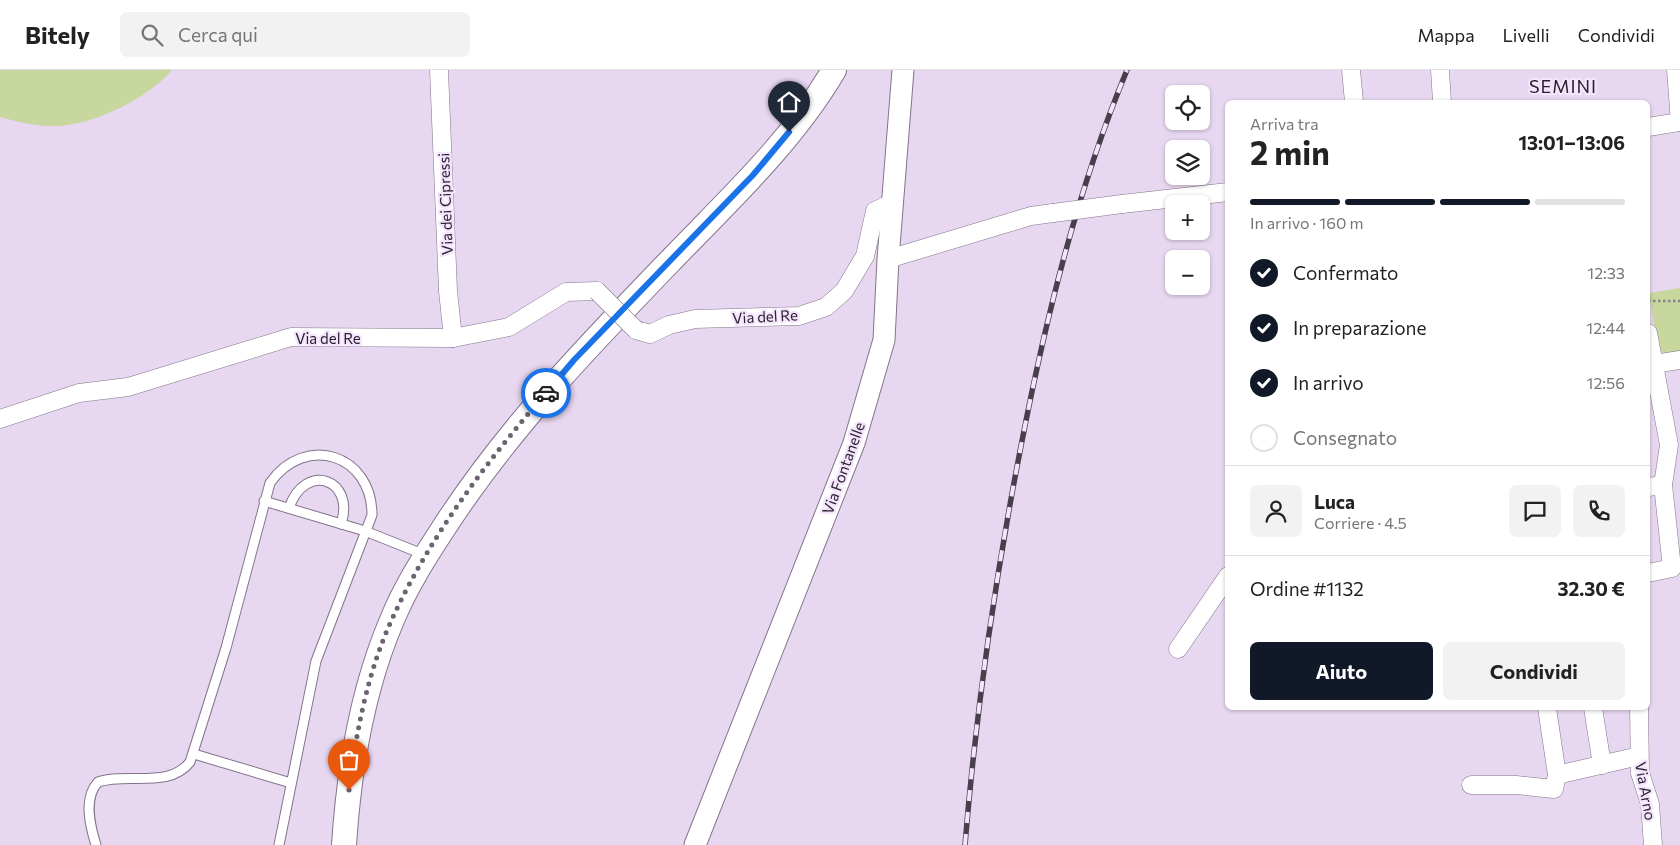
<!DOCTYPE html>
<html lang="it">
<head>
<meta charset="utf-8">
<style>
  :root { --surface:#fff; --page:#f2f2f2; --text:#222; --muted:#767676; --line:#e0e0e0; --accent:#111827 }
  body { margin:0; font-family:Commissioner,sans-serif; background:var(--page); color:var(--text); height:100vh; display:flex; flex-direction:column; font-size:19px; white-space:nowrap }
  * { box-sizing:border-box; margin:0 }
  p { font-size:16px; color:var(--muted) }
  .icon { flex:none; width:28px; height:28px; fill:none; stroke:currentColor; stroke-width:2; stroke-linecap:round; stroke-linejoin:round }
  .map { position:relative; flex:1; overflow:hidden }
  .details { position:absolute; left:1225px; top:30px; width:425px; height:610px; display:flex; flex-direction:column; background:var(--surface); border-radius:8px; box-shadow:0 1px 4px #0004 }
  .details>* { flex:none }
  .controls { position:absolute; left:1165px; top:15px; display:grid; gap:10px }
  .controls a { display:grid; place-items:center; width:45px; height:45px; border-radius:8px; background:var(--surface); box-shadow:0 1px 4px #0004; font-size:25px }
  .pin { position:absolute; display:grid; place-items:center; width:42px; height:42px; color:#fff; margin:-51px -21px; border-radius:50% 50% 50% 0; rotate:-45deg; box-shadow:0 0 5px #0007 }
  .pin .icon { rotate:45deg }
  .courier { position:absolute; display:grid; place-items:center; width:50px; height:50px; margin:-25px; border:4px solid #1a73e8; border-radius:50%; background:#fff; color:#222; box-shadow:0 1px 6px #0007 }
  .summary em { font-style:normal; font-weight:700 }
  .summary div { display:flex; flex-direction:column-reverse }
  .summary { display:flex; align-items:center; justify-content:space-between; height:85px; padding:0 25px }
  h1 { font-size:32px; font-weight:700; line-height:38px }
  .bar { display:grid; grid-template-columns:repeat(4,1fr); gap:8px 5px; align-content:center; height:60px; padding:0 25px }
  .bar i { height:6px; border-radius:4px; background:var(--line) }
  .bar .on { background:var(--accent) }
  .bar p { grid-column:span 4 }
  .line { display:flex; align-items:center; gap:12px; padding:0 25px; border-top:1px solid var(--line) }
  .line div { flex:1 }
  .round { display:grid; place-items:center; flex:none; width:52px; height:52px; border-radius:8px; background:var(--page) }
  ol { padding:0 25px; list-style:none }
  li { display:flex; align-items:center; gap:15px; height:55px }
  li p { margin-inline-start:auto }
  li .icon { padding:5px; border-radius:50%; background:var(--accent); color:#fff; stroke-width:4 }
  li:last-child { color:var(--muted) }
  li i { width:28px; height:28px; border:2px solid var(--line); border-radius:50% }
  .primary-button { display:flex; gap:10px; margin-top:auto; padding:10px 25px }
  .primary-button a { flex:1; height:58px; border-radius:8px; background:var(--accent); color:#fff; font-size:20px; font-weight:700; line-height:58px; text-align:center }
  .primary-button a+a { background:var(--page); color:var(--text) }
  header { display:flex; align-items:center; gap:30px; box-sizing:border-box; height:70px; padding:0 25px; background:var(--surface); border-bottom:1px solid var(--line) }
  header strong { font-size:24px }
  nav { display:flex; gap:28px; margin-inline-start:auto; font-size:18px }
  .search { width:350px; height:45px; background:var(--page); display:flex; align-items:center; gap:12px; box-sizing:border-box; padding:0 18px; border-radius:8px; color:var(--muted); font-size:19px }
  .map>svg:first-child { display:block }
  .green { fill:#c7d79d }
  .lines { fill:none; stroke-linecap:round; stroke-linejoin:round }
  .service-casing { stroke:#83748a; stroke-width:11 }
  .minor-casing { stroke:#83748a; stroke-width:19 }
  .tertiary-casing { stroke:#83748a; stroke-width:23 }
  .secondary-casing { stroke:#83748a; stroke-width:26 }
  .path { stroke:#8c8192; stroke-width:2.5; stroke-dasharray:2.5 2.5; stroke-linecap:butt }
  .service { stroke:#fff; stroke-width:9 }
  .minor { stroke:#fff; stroke-width:18 }
  .tertiary { stroke:#fff; stroke-width:21 }
  .secondary { stroke:#fff; stroke-width:24 }
  .rail-casing { stroke:#473f4b; stroke-width:5.5 }
  .rail { stroke:#f5e4fd; stroke-width:4; stroke-dasharray:11; stroke-linecap:butt }
  .minor-bridge-casing { stroke:#83748a; stroke-width:19; stroke-linecap:butt }
  .minor-bridge { stroke:#fff; stroke-width:18 }
  .done { stroke:#6c6371; stroke-width:5; stroke-dasharray:0 9 }
  .route { stroke:#1a73e8; stroke-width:6 }
  .labels { text-anchor:middle; dominant-baseline:central; stroke-width:4.5; stroke-linejoin:round; paint-order:stroke }
  .street-label { font-size:15px; fill:#2a242d; stroke:#f5e4fd }
  .quarter-label { font-size:18px; letter-spacing:1px; fill:#2a242d; stroke:#f5e4fd }
</style>
</head>
<body>
<header>
<strong>Bitely</strong>
<div class="search"><svg class="icon" aria-label="search" viewBox="0 0 24 24"><circle cx="10" cy="10" r="6"/><path d="M15 15l6 6"/></svg>Cerca qui</div>
<nav><a>Mappa</a><a>Livelli</a><a>Condividi</a></nav>
</header>
<div class="map">
<svg width="1680" height="775" viewBox="0 0 1680 775">
  <rect width="100%" height="100%" fill="#e8d7f0"/>
  <!-- green -->
  <g class="green">
    <path d="M 0,0 L 172,0 C 148,28 94,55 57,56 C 38,57 18,52 0,47 Z"/>
    <polygon points="1680,218 1680,284 1666,284 1658,280 1649,223"/>
  </g>
  <g class="lines">
    <defs>
      <g id="service">
        <polyline points="264,431 365,461 425,485"/>
        <path d="M 289,438 C 305,391 356,409 341,454"/>
        <polyline points="194,684 291,713"/>
        <path d="M 96,775 C 90,756 83,728 98,712 C 127,702 169,719 190,692 L 226,578 L 270,413 C 305,363 372,384 372,445 L 316,591 L 279,775"/>
      </g>
      <g id="minor">
        <polyline points="439,0 448,221 453,268"/>
        <polyline points="1351,0 1354,32"/>
        <polyline points="1440,0 1442,32"/>
        <polyline points="1676,0 1680,52"/>
        <polyline points="1648,57 1680,52"/>
        <polyline points="1122,134 1228,122"/>
        <polyline points="888,189 1031,146 1053,143"/>
        <polyline points="636,260 650,264 669,255 695,249 799,246 826,237 844,221 865,186 875,141 892,133"/>
        <polyline points="1648,263 1669,375 1663,415 1672,498 1648,503"/>
        <polyline points="1648,295 1680,290"/>
        <polyline points="0,349 79,323 128,317 291,267 453,268 509,257 566,222 597,221"/>
        <polyline points="1648,417 1663,415"/>
        <polyline points="1178,579 1228,506"/>
        <polyline points="1593,638 1602,695"/>
        <polyline points="1639,638 1640,703 1650,734 1653,775"/>
        <polyline points="1557,705 1639,686"/>
        <polyline points="1471,715 1516,715 1554,719 1557,705 1547,638"/>
      </g>
      <polyline id="tertiary" points="695,775 854,373 884,270 888,189 903,0"/>
      <path id="secondary" d="M 344,775 C 349,699 362,620 392,550 C 405,518 424,488 443,459 C 508,358 591,273 675,186 C 731,128 793,70 834,0"/>
    </defs>
    <!-- service casing -->
    <use href="#service" class="service-casing"/>
    <!-- minor casing -->
    <use href="#minor" class="minor-casing"/>
    <!-- tertiary casing -->
    <use href="#tertiary" class="tertiary-casing"/>
    <!-- secondary casing -->
    <use href="#secondary" class="secondary-casing"/>
    <!-- path -->
    <polyline class="path" points="1648,231 1680,231"/>
    <!-- service -->
    <use href="#service" class="service"/>
    <!-- minor -->
    <use href="#minor" class="minor"/>
    <!-- tertiary -->
    <use href="#tertiary" class="tertiary"/>
    <!-- secondary -->
    <use href="#secondary" class="secondary"/>
    <defs>
      <path id="rail" d="M 965,775 C 976,640 995,509 1021,376 C 1046,247 1077,121 1127,0"/>
    </defs>
    <!-- rail casing -->
    <use href="#rail" class="rail-casing"/>
    <!-- rail -->
    <use href="#rail" class="rail"/>
    <defs>
      <g id="minor-bridge">
        <polyline points="1053,143 1122,134"/>
        <polyline points="597,221 636,260"/>
      </g>
    </defs>
    <!-- minor-bridge casing -->
    <use href="#minor-bridge" class="minor-bridge-casing"/>
    <!-- minor-bridge -->
    <use href="#minor-bridge" class="minor-bridge"/>
  </g>
  <g class="lines">
    <!-- done -->
    <path class="done" d="M 349,720 C 356,662 368,600 393,547 C 431,465 487,391 546,323"/>
    <!-- route -->
    <polyline class="route" points="546,323 574,290 753,105 789,62"/>
  </g>
  <g class="labels">
    <!-- street labels -->
    <g class="street-label">
      <text transform="translate(445 134) rotate(-92)">Via dei Cipressi</text>
      <text transform="translate(765 246) rotate(-3)">Via del Re</text>
      <text x="328" y="268">Via del Re</text>
      <text transform="translate(843 398) rotate(-70)">Via Fontanelle</text>
      <text transform="translate(1646 721) rotate(80)">Via Arno</text>
    </g>
    <!-- quarter labels -->
    <g class="quarter-label">
      <text x="1563" y="16">SEMINI</text>
    </g>
  </g>
</svg>
<div class="controls">
<a><svg class="icon" aria-label="locate" viewBox="0 0 24 24"><circle cx="12" cy="12" r="6"/><path d="M12 2v4M12 18v4M2 12h4M18 12h4"/></svg></a>
<a><svg class="icon" aria-label="layers" viewBox="0 0 24 24"><path d="M12 4l9 5-9 5-9-5zM3 14l9 5 9-5"/></svg></a>
<a>+</a>
<a>−</a>
</div>
<div class="pin" style="left:349px;top:720px;background:#ea580c"><svg class="icon" aria-label="bag" viewBox="0 0 24 24"><path d="M5 8h14l-1 12H6zM9 8a3 3 0 0 1 6 0"/></svg></div>
<div class="pin" style="left:789px;top:62px;background:#1f2937"><svg class="icon" aria-label="home" viewBox="0 0 24 24"><path d="M3 11l9-7 9 7M6 9v11h12V9"/></svg></div>
<div class="courier" style="left:546px;top:323px"><svg class="icon" aria-label="car" viewBox="0 0 24 24"><path d="M5 17H2v-5l4-1 3-4h7l3 4 3 1v5h-3M9 17h6M6 11h13"/><circle cx="7" cy="17" r="2"/><circle cx="17" cy="17" r="2"/></svg></div>
<section class="details">
<div class="summary"><div><h1>2 min</h1><p>Arriva tra</p></div><em>13:01–13:06</em></div>
<div class="bar"><i class="on"></i><i class="on"></i><i class="on"></i><i></i><p>In arrivo · 160 m</p></div>
<ol>
<li><svg class="icon" aria-label="check" viewBox="0 0 24 24"><path d="M5 12l5 5 9-10"/></svg>Confermato<p>12:33</p></li>
<li><svg class="icon" aria-label="check" viewBox="0 0 24 24"><path d="M5 12l5 5 9-10"/></svg>In preparazione<p>12:44</p></li>
<li><svg class="icon" aria-label="check" viewBox="0 0 24 24"><path d="M5 12l5 5 9-10"/></svg>In arrivo<p>12:56</p></li>
<li><i></i>Consegnato</li>
</ol>
<div class="line" style="height:90px"><a class="round"><svg class="icon" aria-label="person" viewBox="0 0 24 24"><circle cx="12" cy="8" r="4"/><path d="M4 21q1-7 8-7t8 7"/></svg></a><div><b>Luca</b><p>Corriere · 4.5</p></div><a class="round"><svg class="icon" aria-label="chat" viewBox="0 0 24 24"><path d="M4 5h16v11H9l-5 4z"/></svg></a><a class="round"><svg class="icon" aria-label="phone" viewBox="0 0 24 24"><path d="M5 4h4l2 5-3 2q2 4 5 5l2-3 5 2v4C11 20 4 13 5 4z"/></svg></a></div>
<div class="line" style="height:65px"><div>Ordine #1132</div><b>32.30 €</b></div>
<div class="primary-button"><a>Aiuto</a><a>Condividi</a></div>
</section>
</div>
</body>
</html>
